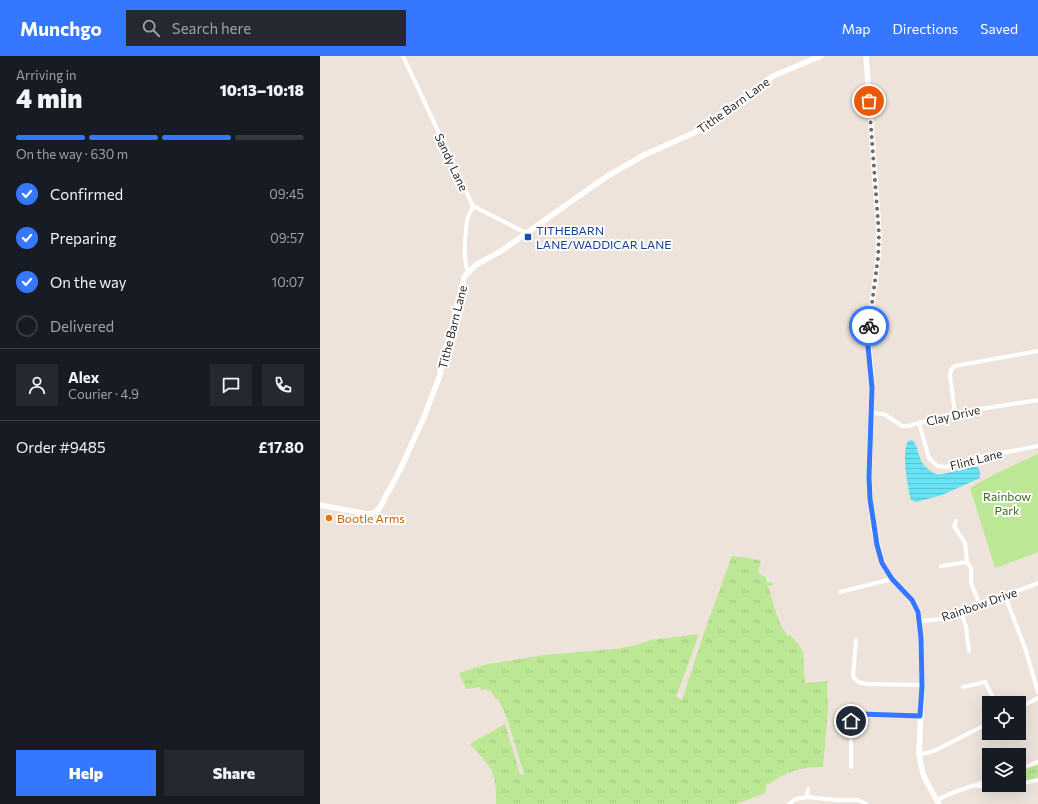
<!DOCTYPE html>
<html lang="en">
<head>
<meta charset="utf-8">
<style>
  :root { --surface:#171b24; --page:#242831; --text:#f1f3f6; --muted:#9ea1a6; --line:#363941; --accent:#3677ff }
  body { margin:0; font-family:Commissioner,sans-serif; background:var(--page); color:var(--text); height:100vh; display:flex; flex-direction:column; font-size:15px; white-space:nowrap }
  * { box-sizing:border-box; margin:0 }
  p { font-size:13px; color:var(--muted) }
  .icon { flex:none; width:22px; height:22px; fill:none; stroke:currentColor; stroke-width:2; stroke-linecap:round; stroke-linejoin:round }
  .map { position:relative; flex:1; overflow:hidden }
  .drawer { display:flex; flex-direction:column; background:var(--surface); width:320px }
  .drawer>* { flex:none }
  .controls { position:absolute; left:662px; top:640px; display:grid; gap:8px }
  .controls a { display:grid; place-items:center; width:44px; height:44px; border-radius:0px; background:var(--surface); box-shadow:0 4px 16px #0002; font-size:20px }
  .pin { position:absolute; display:grid; place-items:center; width:34px; height:34px; color:#fff; margin:-17px; border:2px solid #fff; border-radius:50%; box-shadow:0 1px 4px #0007 }
  .courier { position:absolute; display:grid; place-items:center; width:40px; height:40px; margin:-20px; border:3px solid #3677ff; border-radius:50%; background:#fff; color:#222; box-shadow:0 1px 5px #0007 }
  .summary em { font-style:normal; font-weight:800 }
  .summary div { display:flex; flex-direction:column-reverse }
  .summary { display:flex; align-items:center; justify-content:space-between; height:68px; padding:0 16px }
  h1 { font-size:26px; font-weight:800; line-height:30px }
  .bar { display:grid; grid-template-columns:repeat(4,1fr); gap:6px 4px; align-content:center; height:48px; padding:0 16px }
  .bar i { height:5px; border-radius:3px; background:var(--line) }
  .bar .on { background:var(--accent) }
  .bar p { grid-column:span 4 }
  .line { display:flex; align-items:center; gap:10px; padding:0 16px; border-top:1px solid var(--line) }
  .line div { flex:1 }
  .round { display:grid; place-items:center; flex:none; width:42px; height:42px; border-radius:0px; background:var(--page) }
  ol { padding:0 16px; list-style:none }
  li { display:flex; align-items:center; gap:12px; height:44px }
  li p { margin-inline-start:auto }
  li .icon { padding:4px; border-radius:50%; background:var(--accent); color:#fff; stroke-width:4 }
  li:last-child { color:var(--muted) }
  li i { width:22px; height:22px; border:2px solid var(--line); border-radius:50% }
  .primary-button { display:flex; gap:8px; margin-top:auto; padding:8px 16px }
  .primary-button a { flex:1; height:46px; border-radius:0px; background:var(--accent); color:#fff; font-size:16px; font-weight:800; line-height:46px; text-align:center }
  .primary-button a+a { background:var(--page); color:var(--text) }
  header { display:flex; align-items:center; gap:24px; box-sizing:border-box; height:56px; padding:0 20px; background:var(--accent); color:#fff }
  header strong { font-size:19px }
  nav { display:flex; gap:22px; margin-inline-start:auto; font-size:14px }
  .search { width:280px; height:36px; background:var(--page); display:flex; align-items:center; gap:10px; box-sizing:border-box; padding:0 14px; border-radius:0px; color:var(--muted); font-size:15px }
  main { display:flex; flex:1; min-height:0 }
  .map>svg:first-child { display:block }
  .grass { fill:url(#grass-tufts) }
  .park { fill:#bce794 }
  .water { fill:url(#water-rules) }
  .lines { fill:none; stroke-linecap:round; stroke-linejoin:round }
  .street { stroke:#fff; stroke-width:4 }
  .secondary { stroke:#fff; stroke-width:5.5 }
  .done { stroke:#6e6b68; stroke-width:4; stroke-dasharray:0 7.2 }
  .route { stroke:#3677ff; stroke-width:5 }
  .transit-dot { fill:#1a4fb4; stroke:#fff; stroke-width:1.5 }
  .food-dot { fill:#e8710a; stroke:#fff; stroke-width:1.5 }
  .labels { text-anchor:middle; dominant-baseline:central; stroke-width:4; stroke-linejoin:round; paint-order:stroke }
  .street-label { font-size:12px; fill:#2a2a2a; stroke:#fff }
  .transit-label { font-size:12px; fill:#164399; stroke:#fff; text-anchor:start }
  .park-label { font-size:12px; fill:#336b16; stroke:#fff }
  .food-label { font-size:12px; fill:#c56008; stroke:#fff; text-anchor:start }
</style>
</head>
<body>
<header>
<strong>Munchgo</strong>
<div class="search"><svg class="icon" aria-label="search" viewBox="0 0 24 24"><circle cx="10" cy="10" r="6"/><path d="M15 15l6 6"/></svg>Search here</div>
<nav><a>Map</a><a>Directions</a><a>Saved</a></nav>
</header>
<main>
<section class="drawer">
<div class="summary"><div><h1>4 min</h1><p>Arriving in</p></div><em>10:13–10:18</em></div>
<div class="bar"><i class="on"></i><i class="on"></i><i class="on"></i><i></i><p>On the way · 630 m</p></div>
<ol>
<li><svg class="icon" aria-label="check" viewBox="0 0 24 24"><path d="M5 12l5 5 9-10"/></svg>Confirmed<p>09:45</p></li>
<li><svg class="icon" aria-label="check" viewBox="0 0 24 24"><path d="M5 12l5 5 9-10"/></svg>Preparing<p>09:57</p></li>
<li><svg class="icon" aria-label="check" viewBox="0 0 24 24"><path d="M5 12l5 5 9-10"/></svg>On the way<p>10:07</p></li>
<li><i></i>Delivered</li>
</ol>
<div class="line" style="height:72px"><a class="round"><svg class="icon" aria-label="person" viewBox="0 0 24 24"><circle cx="12" cy="8" r="4"/><path d="M4 21q1-7 8-7t8 7"/></svg></a><div><b>Alex</b><p>Courier · 4.9</p></div><a class="round"><svg class="icon" aria-label="chat" viewBox="0 0 24 24"><path d="M4 5h16v11H9l-5 4z"/></svg></a><a class="round"><svg class="icon" aria-label="phone" viewBox="0 0 24 24"><path d="M5 4h4l2 5-3 2q2 4 5 5l2-3 5 2v4C11 20 4 13 5 4z"/></svg></a></div>
<div class="line" style="height:52px"><div>Order #9485</div><b>£17.80</b></div>
<div class="primary-button"><a>Help</a><a>Share</a></div>
</section>
<div class="map">
<svg width="718" height="748" viewBox="0 0 718 748">
  <defs>
    <pattern id="grass-tufts" width="24" height="20" patternUnits="userSpaceOnUse"><rect width="24" height="20" fill="#bce794"/><path d="M3 7l-1-3M5 7V3M7 7l1-3M15 17l-1-3M17 17v-4M19 17l1-3" fill="none" stroke="#a2c680"/></pattern>
    <pattern id="water-rules" width="6" height="5" patternUnits="userSpaceOnUse"><rect width="6" height="5" fill="#68e3f5"/><path d="M0 2.5h6" fill="none" stroke="#5ac3d2"/></pattern>
  </defs>
  <rect width="100%" height="100%" fill="#ede3db"/>
  <!-- grass -->
  <g class="grass">
    <path d="M 412,500 L 428,502 L 441,505 L 438,516 L 441,519 L 446,521 L 447,527 L 452,526 L 453,529 L 448,530 C 453,546 457,567 468,580 L 470,579 L 479,589 L 483,596 L 485,627 L 507,625 L 508,653 L 503,711 C 480,711 468,715 449,728 L 447,727 L 445,737 L 416,748 L 176,748 C 177,714 171,712 150,688 L 185,668 L 199,715 L 201,719 L 204,718 L 187,662 L 178,643 L 176,643 L 170,634 L 167,635 L 166,633 L 161,634 L 160,631 L 146,633 L 139,617 L 164,609 L 205,602 L 226,599 L 295,593 L 312,590 L 331,584 L 379,578 L 356,641 L 362,644 L 384,577 Z"/>
    <polygon points="718,708 718,724 699,728 699,714"/>
  </g>
  <!-- park -->
  <polygon class="park" points="718,398 718,496 675,512 650,432 673,419"/>
  <!-- water -->
  <path class="water" d="M 592,384 C 600,390 596,404 608,413 C 612,417 616,419 622,418 C 635,416 645,409 658,411 L 660,416 L 660,422 L 622,439 L 596,446 L 591,444 C 588,431 581,397 588,385 Z"/>
  <g class="lines">
    <!-- street -->
    <g class="street">
      <path d="M 83,0 L 153,150 C 151,155 148,160 147,165 C 145,177 143,205 148,216"/>
      <polyline points="153,150 206,177"/>
      <polyline points="551,357 564,358 582,370 588,370 635,357 718,344"/>
      <polyline points="635,357 630,320 631,314 635,310 718,295"/>
      <polyline points="599,367 609,402 617,410 626,411 651,403 718,390"/>
      <polyline points="636,465 634,470 645,487 647,506 651,512 651,527 660,549"/>
      <polyline points="621,510 647,506"/>
      <polyline points="520,536 572,523"/>
      <polyline points="685,540 705,592 718,636"/>
      <polyline points="641,556 646,571 649,595"/>
      <polyline points="600,565 621,563 632,560 718,527"/>
      <path d="M 536,584 L 533,620 C 536,626 541,627 547,628 L 602,629"/>
      <polyline points="643,631 665,626 676,647"/>
      <polyline points="699,652 718,642"/>
      <polyline points="599,698 607,697 616,694 669,667"/>
      <polyline points="531,711 531,665 536,659 600,660"/>
      <polyline points="699,713 718,706"/>
      <polyline points="699,728 718,724"/>
      <polyline points="654,730 675,731 689,729"/>
      <polyline points="487,741 488,733"/>
      <polyline points="617,744 632,737 669,724"/>
      <polyline points="469,748 476,743 487,741 517,744 539,744 546,748"/>
    </g>
    <!-- secondary -->
    <g class="secondary">
      <polyline points="546,0 559,177 558,202 549,272 549,290 552,332 549,421 550,443 554,473 562,507 572,523 592,544 598,556 601,582 602,629 599,698 602,714 605,723 619,748"/>
      <polyline points="0,449 47,458 54,457 59,453 80,414 104,361 119,322 142,230 145,220 156,209 181,195 286,121 324,99 378,75 453,20 501,0"/>
    </g>
  </g>
  <g class="lines">
    <!-- done -->
    <polyline class="done" points="549,45 559,178 558,202 549,270"/>
    <!-- route -->
    <polyline class="route" points="531,665 536,659 540,658 600,660 602,630 601,582 598,556 592,544 572,523 562,507 557,489 550,443 549,421 552,332 548,290 549,270"/>
  </g>
  <!-- markers -->
  <rect class="transit-dot" x="204" y="177" width="8" height="8" rx="2"/>
  <circle class="food-dot" cx="9" cy="462" r="4"/>
  <g class="labels">
    <!-- street labels -->
    <g class="street-label">
      <text transform="translate(413 49) rotate(-36)">Tithe Barn Lane</text>
      <text transform="translate(132 106) rotate(65)">Sandy Lane</text>
      <text transform="translate(132 271) rotate(-76)">Tithe Barn Lane</text>
      <text transform="translate(633 359) rotate(-13)">Clay Drive</text>
      <text transform="translate(656 403) rotate(-14)">Flint Lane</text>
      <text transform="translate(659 548) rotate(-19)">Rainbow Drive</text>
    </g>
    <!-- transit labels -->
    <g class="transit-label">
      <text x="216" y="174">TITHEBARN<tspan x="216" dy="14">LANE/WADDICAR LANE</tspan></text>
    </g>
    <!-- park labels -->
    <g class="park-label">
      <text x="687" y="440">Rainbow<tspan x="687" dy="14">Park</tspan></text>
    </g>
    <!-- food labels -->
    <g class="food-label">
      <text x="17" y="462">Bootle Arms</text>
    </g>
  </g>
</svg>
<div class="controls">
<a><svg class="icon" aria-label="locate" viewBox="0 0 24 24"><circle cx="12" cy="12" r="6"/><path d="M12 2v4M12 18v4M2 12h4M18 12h4"/></svg></a>
<a><svg class="icon" aria-label="layers" viewBox="0 0 24 24"><path d="M12 4l9 5-9 5-9-5zM3 14l9 5 9-5"/></svg></a>
</div>
<div class="pin" style="left:549px;top:45px;background:#ea580c"><svg class="icon" aria-label="bag" viewBox="0 0 24 24"><path d="M5 8h14l-1 12H6zM9 8a3 3 0 0 1 6 0"/></svg></div>
<div class="pin" style="left:531px;top:665px;background:#1f2937"><svg class="icon" aria-label="home" viewBox="0 0 24 24"><path d="M3 11l9-7 9 7M6 9v11h12V9"/></svg></div>
<div class="courier" style="left:549px;top:270px"><svg class="icon" aria-label="bike" viewBox="0 0 24 24"><circle cx="6" cy="16" r="4"/><circle cx="18" cy="16" r="4"/><path d="M6 16l4-8h5l3 8M10 8l3 8H6M13 5h3"/></svg></div>
</div>
</main>
</body>
</html>
